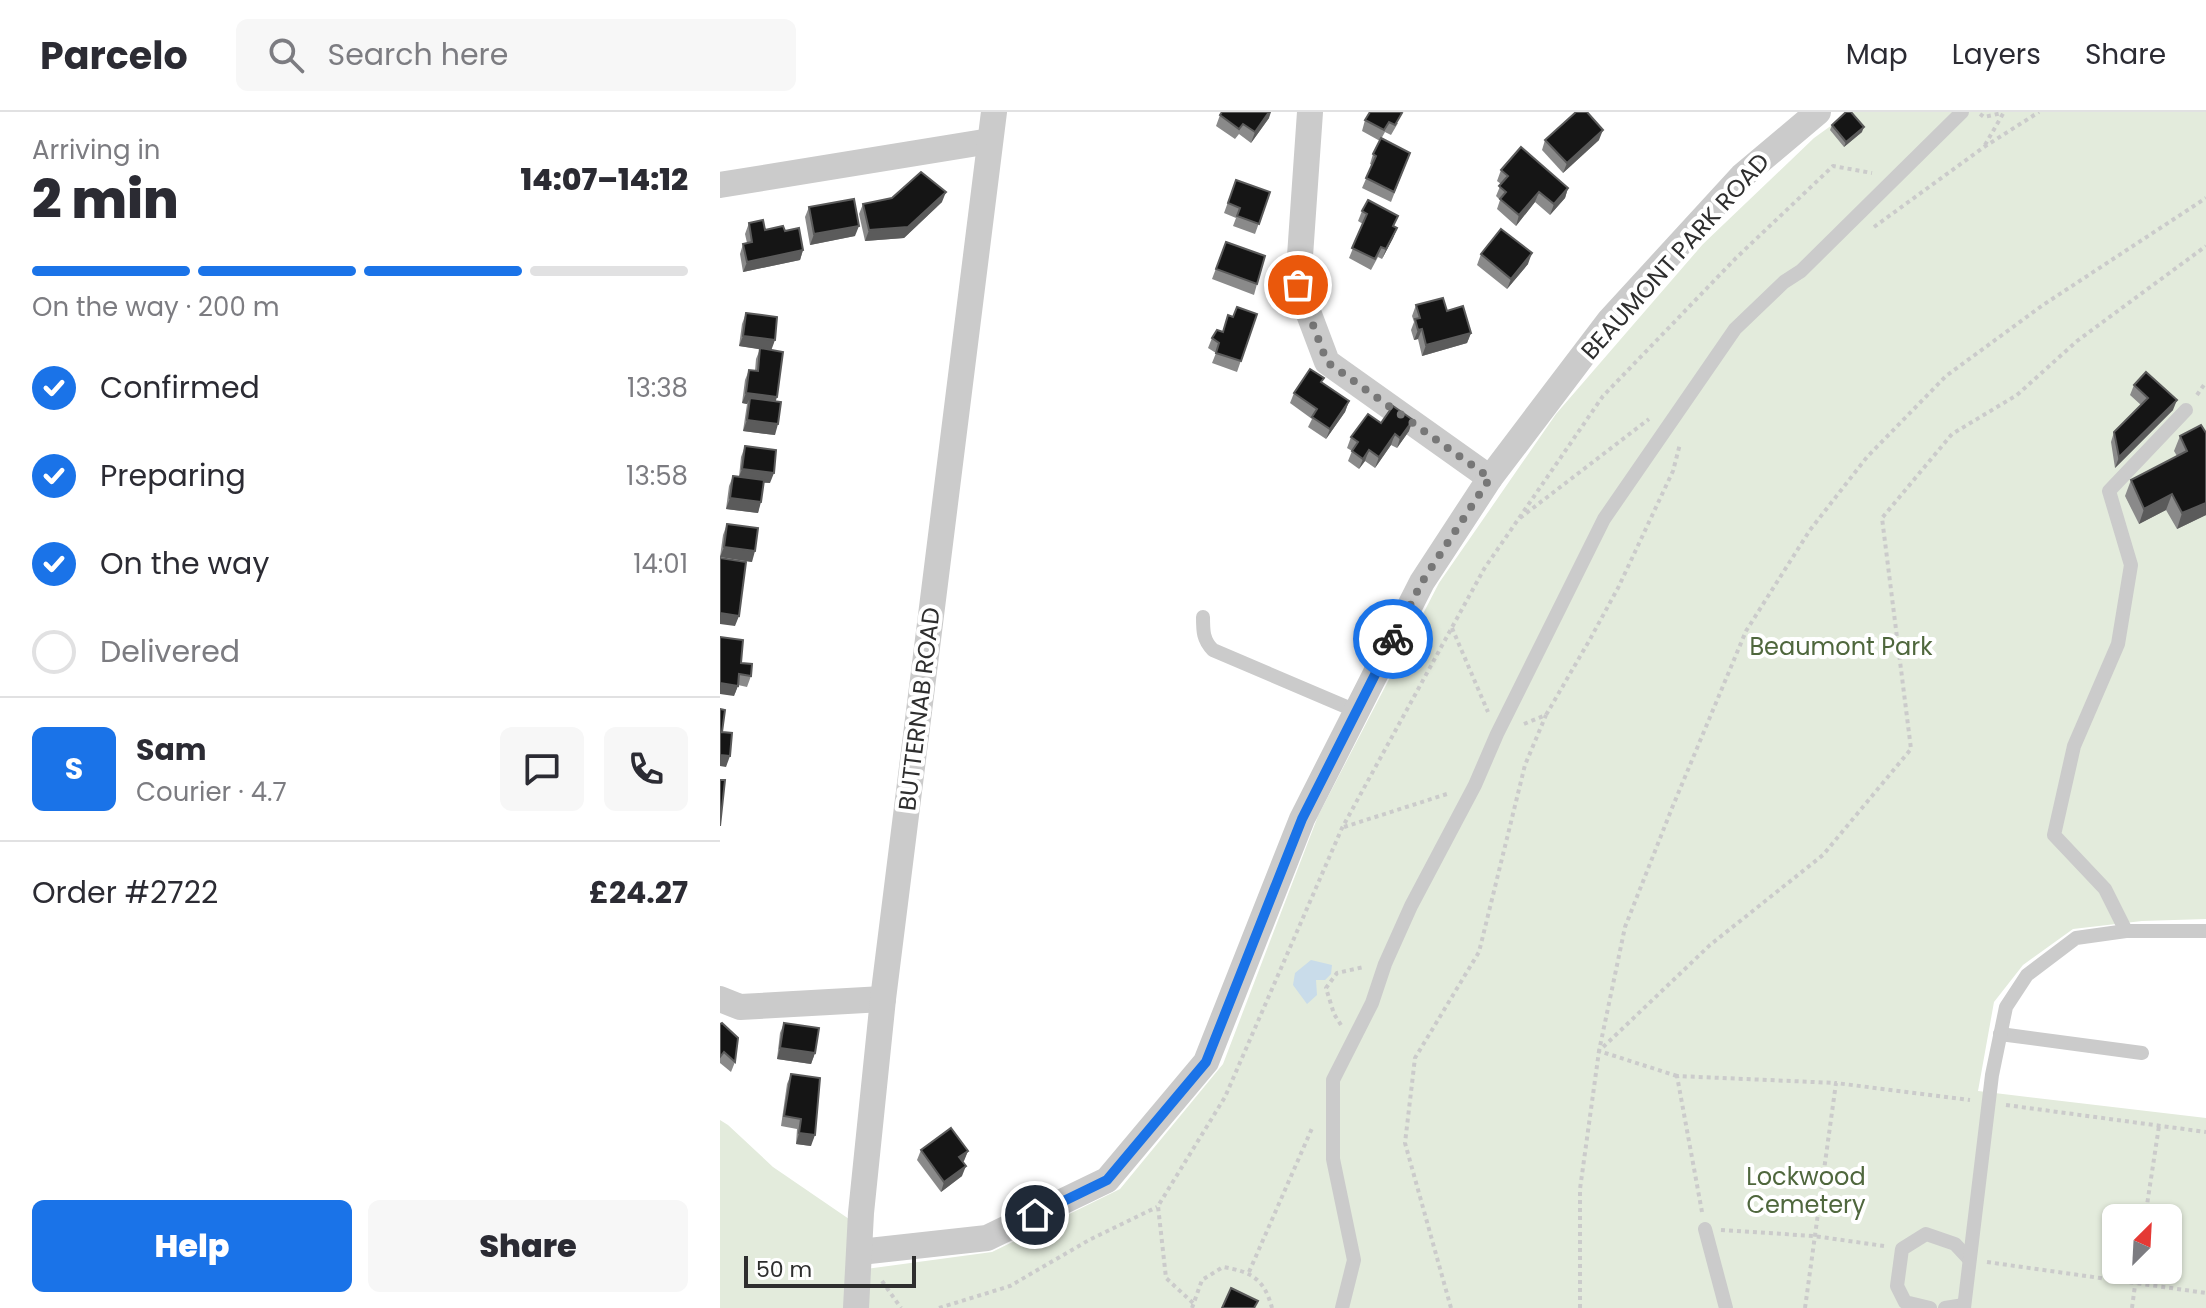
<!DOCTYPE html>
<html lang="en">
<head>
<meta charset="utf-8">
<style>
  :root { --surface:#fff; --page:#f7f7f7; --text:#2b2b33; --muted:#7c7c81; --line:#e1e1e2; --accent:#1a73e8 }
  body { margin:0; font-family:Poppins,sans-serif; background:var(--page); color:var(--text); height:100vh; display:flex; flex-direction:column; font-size:30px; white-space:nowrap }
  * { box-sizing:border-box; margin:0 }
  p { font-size:26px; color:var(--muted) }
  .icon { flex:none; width:44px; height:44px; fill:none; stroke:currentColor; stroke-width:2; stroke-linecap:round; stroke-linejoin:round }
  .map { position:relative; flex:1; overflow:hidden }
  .sheet { display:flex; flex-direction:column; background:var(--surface); width:720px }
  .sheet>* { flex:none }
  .needle { width:52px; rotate:24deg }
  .tools { position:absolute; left:1382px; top:1092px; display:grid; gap:16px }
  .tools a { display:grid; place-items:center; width:80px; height:80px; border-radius:12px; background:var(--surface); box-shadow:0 2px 6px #0004; font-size:40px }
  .scale { position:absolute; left:24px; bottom:20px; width:172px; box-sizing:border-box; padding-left:8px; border:4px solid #2e2e2e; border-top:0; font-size:22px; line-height:28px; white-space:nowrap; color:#2e2e2e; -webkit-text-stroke:6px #fff; paint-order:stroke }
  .pin { position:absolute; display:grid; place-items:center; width:68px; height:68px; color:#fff; margin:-34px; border:4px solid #fff; border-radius:50%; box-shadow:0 2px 8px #0007 }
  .courier { position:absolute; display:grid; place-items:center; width:80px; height:80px; margin:-40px; border:6px solid #1a73e8; border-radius:50%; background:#fff; color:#222; box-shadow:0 2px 10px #0007 }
  .head em { font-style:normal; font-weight:800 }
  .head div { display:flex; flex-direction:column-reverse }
  .head { display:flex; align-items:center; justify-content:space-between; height:136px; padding:0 32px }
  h1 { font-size:52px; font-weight:800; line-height:60px }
  .bar { display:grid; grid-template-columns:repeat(4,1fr); gap:12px 8px; align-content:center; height:96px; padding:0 32px }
  .bar i { height:10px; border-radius:6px; background:var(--line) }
  .bar .on { background:var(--accent) }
  .bar p { grid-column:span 4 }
  .line { display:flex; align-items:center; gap:20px; padding:0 32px; border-top:2px solid var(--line) }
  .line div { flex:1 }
  .round { display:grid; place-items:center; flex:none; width:84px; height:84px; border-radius:12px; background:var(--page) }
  ol { padding:0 32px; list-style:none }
  li { display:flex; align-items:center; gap:24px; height:88px }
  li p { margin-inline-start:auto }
  li .icon { padding:8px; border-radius:50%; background:var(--accent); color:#fff; stroke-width:4 }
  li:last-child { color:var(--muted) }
  li i { width:44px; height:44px; border:4px solid var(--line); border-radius:50% }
  .cta { display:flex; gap:16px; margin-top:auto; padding:16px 32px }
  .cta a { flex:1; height:92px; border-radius:12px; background:var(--accent); color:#fff; font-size:32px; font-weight:800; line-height:92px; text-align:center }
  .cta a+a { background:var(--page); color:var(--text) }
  header { display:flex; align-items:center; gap:48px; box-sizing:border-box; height:112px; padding:0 40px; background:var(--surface); border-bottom:2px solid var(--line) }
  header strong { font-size:38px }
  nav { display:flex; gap:44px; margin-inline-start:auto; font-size:28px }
  .search { width:560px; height:72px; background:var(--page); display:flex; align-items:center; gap:20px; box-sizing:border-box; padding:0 28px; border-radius:12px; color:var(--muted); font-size:30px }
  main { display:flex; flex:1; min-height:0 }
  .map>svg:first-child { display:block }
  .green { fill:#e3ebdc; fill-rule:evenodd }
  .water { fill:#c9dcea }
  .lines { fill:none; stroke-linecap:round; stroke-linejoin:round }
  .path { stroke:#cbcbcb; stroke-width:4; stroke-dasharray:4 4; stroke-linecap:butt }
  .service { stroke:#cbcbcb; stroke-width:14 }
  .minor { stroke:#cbcbcb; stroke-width:26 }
  .wall { fill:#8a8a8a }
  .shaded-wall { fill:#5b5b5b }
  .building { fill:#151515; stroke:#5b5b5b; stroke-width:2 }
  .done { stroke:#777; stroke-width:8; stroke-dasharray:0 14.4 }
  .route { stroke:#1a73e8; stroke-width:10 }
  .labels { text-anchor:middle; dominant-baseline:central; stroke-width:8; stroke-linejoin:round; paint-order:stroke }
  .street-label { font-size:24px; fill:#2e2e2e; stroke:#fff }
  .park-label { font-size:24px; fill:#4f673d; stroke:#fff }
</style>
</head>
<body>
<header>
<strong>Parcelo</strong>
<div class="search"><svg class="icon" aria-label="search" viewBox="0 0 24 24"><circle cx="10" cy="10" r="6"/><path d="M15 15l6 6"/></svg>Search here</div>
<nav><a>Map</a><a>Layers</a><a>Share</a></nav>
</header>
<main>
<section class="sheet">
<div class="head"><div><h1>2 min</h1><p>Arriving in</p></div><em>14:07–14:12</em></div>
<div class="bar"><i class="on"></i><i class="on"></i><i class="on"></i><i></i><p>On the way · 200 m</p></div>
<ol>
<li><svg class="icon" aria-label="check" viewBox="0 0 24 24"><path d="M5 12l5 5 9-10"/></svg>Confirmed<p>13:38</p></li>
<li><svg class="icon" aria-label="check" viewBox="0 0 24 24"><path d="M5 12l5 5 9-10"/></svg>Preparing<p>13:58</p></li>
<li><svg class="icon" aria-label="check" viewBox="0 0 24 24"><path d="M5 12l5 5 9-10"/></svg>On the way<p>14:01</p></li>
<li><i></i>Delivered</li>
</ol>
<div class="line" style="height:144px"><b class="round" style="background:var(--accent);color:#fff">S</b><div><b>Sam</b><p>Courier · 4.7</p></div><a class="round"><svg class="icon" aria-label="chat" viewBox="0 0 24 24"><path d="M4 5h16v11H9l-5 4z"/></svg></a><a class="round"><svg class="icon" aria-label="phone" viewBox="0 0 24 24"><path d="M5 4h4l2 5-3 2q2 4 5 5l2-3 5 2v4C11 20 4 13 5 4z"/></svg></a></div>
<div class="line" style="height:104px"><div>Order #2722</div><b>£24.27</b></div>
<div class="cta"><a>Help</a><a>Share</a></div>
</section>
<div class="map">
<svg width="1486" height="1196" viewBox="0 0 1486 1196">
  <rect width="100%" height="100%" fill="#fff"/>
  <!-- green -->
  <g class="green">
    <path d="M 1130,0 L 1486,0 L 1486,807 L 1422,809 L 1353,817 L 1303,853 L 1274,890 L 1258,979 L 1486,1006 L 1486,1196 L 145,1196 L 146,1157 L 272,1140 L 400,1077 L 503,952 L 598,704 L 719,471 L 836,302 L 983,132 L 1094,26 ZM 1396,1106 L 1448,1106 L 1448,1158 L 1396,1158 Z"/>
    <polygon points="0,1008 8,1013 53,1055 129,1107 126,1196 0,1196"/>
  </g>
  <!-- water -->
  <polygon class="water" points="591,848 612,853 611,862 605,868 596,868 597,883 587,892 573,873 575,861"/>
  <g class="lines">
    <!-- path -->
    <g class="path">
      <polyline points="1260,2 1264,5 1282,1"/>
      <polyline points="1265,33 1284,0"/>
      <polyline points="1154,115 1264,35 1319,0"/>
      <polyline points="1477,283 1486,270"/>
      <polyline points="800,406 929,307"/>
      <polyline points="732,516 768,600"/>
      <polyline points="804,612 826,603 869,529 898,476 953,359 960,332"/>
      <polyline points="624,715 730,681"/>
      <polyline points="621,913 614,902 606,876 617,861 644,855"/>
      <polyline points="957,964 879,939 905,815 952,696 1026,519 1090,418 1147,345 1226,264 1323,193 1486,86"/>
      <polyline points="1286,993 1486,1020"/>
      <polyline points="982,1100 957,964 1116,971"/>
      <polyline points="1425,1106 1439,1014"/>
      <polyline points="1001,1118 1094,1124 1164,1134"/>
      <polyline points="1267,1150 1486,1181"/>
      <polyline points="529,1160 593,1014"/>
      <polyline points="162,1169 181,1196"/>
      <polyline points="473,1191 446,1166 438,1094 505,985 622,716 764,457 883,284 1016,146 1113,54 1152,61"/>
      <polyline points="219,1196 290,1174 369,1128 437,1095"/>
      <path d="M 472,1196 L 482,1168 L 503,1155 C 531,1160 544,1166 552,1196"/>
      <polyline points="731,1196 685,1031 695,946 759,840 805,653 826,603"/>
      <polyline points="860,1196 860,1077 879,939 990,833 1103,743 1191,637 1162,406 1232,322 1297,283 1357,229 1486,134"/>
      <polyline points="1085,1196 1116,971 1250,988"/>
      <polyline points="1412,1196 1417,1158"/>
    </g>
    <!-- service -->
    <g class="service">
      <path d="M 483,505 C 483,519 483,528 493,538 L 636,599"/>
      <polyline points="1406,819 1385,777 1334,723 1354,634 1398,532 1411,453 1389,379 1466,298"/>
      <polyline points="1280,922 1422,941"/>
      <polyline points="985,1117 1006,1196"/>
      <polyline points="622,1196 634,1148 613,1047 613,968 652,891 665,852 691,794 755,673 777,622 884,407 1015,217 1064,170 1081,159 1242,0"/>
      <polyline points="1210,1196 1185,1190 1177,1174 1182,1137 1206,1122 1235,1132 1249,1147"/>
      <polyline points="1225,1196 1244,1193"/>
      <polyline points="1244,1196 1272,963 1286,895 1307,863 1356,826 1406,819 1486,819"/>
    </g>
    <!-- minor -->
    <g class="minor">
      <polyline points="590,0 578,173 607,250 770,366"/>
      <polyline points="0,73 270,29"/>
      <polyline points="0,887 20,895 163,887"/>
      <polyline points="140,1140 267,1126 387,1068 486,950 582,707 702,470 770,366 889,209 1022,64 1098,0"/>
      <polyline points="136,1196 141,1101 163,887 274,0"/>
    </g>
  </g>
  <!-- wall -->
  <g class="wall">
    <polygon points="500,3 549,6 531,31 519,22 515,27 496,14"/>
    <polygon points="645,8 678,11 671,23 665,20 661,27 690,41 671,90 642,76 652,53 650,52 653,42 660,29 642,19"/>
    <polygon points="1112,13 1142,20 1124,35 1110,18"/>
    <polygon points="825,28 879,28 843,61 822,38"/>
    <polygon points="781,58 848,76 845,86 830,103 815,90 796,114 777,97 780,88 776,84 781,72 777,69"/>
    <polygon points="516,68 550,80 535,122 513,114 516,106 504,101"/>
    <polygon points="222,90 184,126 145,129 139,102 143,92"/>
    <polygon points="89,95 135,124 90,133 85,105"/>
    <polygon points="642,99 677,116 673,126 662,147 658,145 651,158 629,146 643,112 638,109"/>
    <polygon points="29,111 45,118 65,119 83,138 80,148 23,160 20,142 23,132 27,131 25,122"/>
    <polygon points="506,130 537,172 534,183 492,167"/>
    <polygon points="761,142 808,152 787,177 757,153"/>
    <polygon points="696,193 727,199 751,221 747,231 702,244 698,227 694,228 691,218 694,210 692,204"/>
    <polygon points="26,201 51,238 56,289 55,323 23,319 27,292 22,291 25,268 29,258 35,259 36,247 40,237 19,234 22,212"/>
    <polygon points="537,202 517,260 492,251 496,241 488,236 492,226"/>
    <polygon points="602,271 629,289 625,300 606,327 588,315 592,307 570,291 574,281"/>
    <polygon points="1414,273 1453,298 1395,356 1391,330 1394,320 1421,293 1410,283"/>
    <polygon points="661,311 689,319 677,336 671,333 655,356 645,349 639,357 628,349 632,339 627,336 631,325"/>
    <polygon points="1481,313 1486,403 1457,417 1446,398 1419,412 1405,384 1411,368 1457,344 1454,339 1460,324"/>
    <polygon points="25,334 50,371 44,371 38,401 6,397 9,374 13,364 19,365 21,345"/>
    <polygon points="7,412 32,450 0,445 3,423"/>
    <polygon points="21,551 31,564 27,575 18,573 14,584"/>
    <polygon points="64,911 95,941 91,952 57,947 60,921"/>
    <polygon points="0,912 15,950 11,960 0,951"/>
    <polygon points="71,962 91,1034 76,1032 77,1017 61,1014 67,972"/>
    <polygon points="201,1038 248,1039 243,1050 242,1064 221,1080 197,1048"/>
  </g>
  <!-- shaded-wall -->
  <g class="shaded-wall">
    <polygon points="549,0 551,0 549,6 531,31 535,20"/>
    <polygon points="1144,15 1142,20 1124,35 1126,30"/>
    <polygon points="883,18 879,28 843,61 847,51"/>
    <polygon points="848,76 845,86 830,103 834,92"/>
    <polygon points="226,80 222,90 184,126 145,129 149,118"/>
    <polygon points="819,80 815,90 796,114 799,103"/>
    <polygon points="139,114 135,124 90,133 94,122"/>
    <polygon points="677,116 673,126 662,147 666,137"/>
    <polygon points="83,138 80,148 23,160 27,150"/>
    <polygon points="812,141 808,152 787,177 791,167"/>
    <polygon points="702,217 698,227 694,228 698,218"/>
    <polygon points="751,221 747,231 702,244 706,233"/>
    <polygon points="23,224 55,228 51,239 19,234"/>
    <polygon points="26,281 57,285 54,295 30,286 27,292 22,291"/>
    <polygon points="1457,288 1453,298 1395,356 1399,345"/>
    <polygon points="629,289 625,300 606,327 610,317"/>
    <polygon points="27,308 58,312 55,323 23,319"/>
    <polygon points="693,308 689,319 677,336 680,326"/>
    <polygon points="675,322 671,333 655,356 659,345"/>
    <polygon points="649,338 645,349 639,357 643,347"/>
    <polygon points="22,357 54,361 50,371 18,367"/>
    <polygon points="1452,382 1446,398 1419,412 1424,397"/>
    <polygon points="10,386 41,390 38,401 6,397"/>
    <polygon points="1486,391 1486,403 1457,417 1462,401"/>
    <polygon points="4,435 35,439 32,450 0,445"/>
    <polygon points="0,501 19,504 15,514 0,512"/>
    <polygon points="0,571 18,574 14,584 0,582"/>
    <polygon points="0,643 10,644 6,655 0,654"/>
    <polygon points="60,936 95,941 91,952 57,947"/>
    <polygon points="79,1021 95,1023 91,1034 76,1032"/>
    <polygon points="248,1039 244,1049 235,1055 239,1045"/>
    <polygon points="246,1054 242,1064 221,1080 224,1070"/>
  </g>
  <!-- building -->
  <g class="building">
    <polygon points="502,0 549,0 535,20 523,12 519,17 500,3"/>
    <polygon points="650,0 680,0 682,1 675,13 669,10 664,18 645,8"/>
    <polygon points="856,0 867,0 883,18 847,51 825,28"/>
    <polygon points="1126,0 1131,0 1144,15 1126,30 1112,13"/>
    <polygon points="661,26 690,41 674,80 646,66 656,44 653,42"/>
    <polygon points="801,35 848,76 834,92 819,80 799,103 780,87 786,80 779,74 788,64 781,58"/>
    <polygon points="201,60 226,80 188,115 149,118 143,92 172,86"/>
    <polygon points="516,68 550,80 539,112 517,104 520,96 508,91"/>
    <polygon points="134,87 139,114 94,122 89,95"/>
    <polygon points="648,88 678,104 673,114 677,116 666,137 661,135 655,147 632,136 647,102 642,99"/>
    <polygon points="43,108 45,118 63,114 65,119 79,116 83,138 27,150 23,132 32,130 29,111"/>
    <polygon points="781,117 812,141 791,167 761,142"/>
    <polygon points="506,130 545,144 537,172 496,157"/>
    <polygon points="723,186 727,199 743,194 751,221 706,233 702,217 698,218 695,207 700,206 696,193"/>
    <polygon points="517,195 537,202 521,249 496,241 499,231 492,226 497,218 503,220 508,203 513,205"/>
    <polygon points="26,201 57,205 55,228 23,224"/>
    <polygon points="40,236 63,240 57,285 26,281 29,258 38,259"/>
    <polygon points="590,257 604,266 601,270 629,289 610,317 592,305 597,297 574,281"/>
    <polygon points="1426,260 1457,288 1399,345 1394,320 1428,286 1414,273"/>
    <polygon points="30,286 61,290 58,312 27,308"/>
    <polygon points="673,294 693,308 680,326 675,322 659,345 649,338 643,347 632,339 638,330 631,325 648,302 661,311"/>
    <polygon points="1481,313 1486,321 1486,391 1462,401 1452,382 1424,397 1411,368 1467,339 1460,324"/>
    <polygon points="25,334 56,338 54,361 22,357"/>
    <polygon points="13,364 44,368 41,390 10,386"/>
    <polygon points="7,412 38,416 35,439 4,435"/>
    <polygon points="0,446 26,450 19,504 0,501"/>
    <polygon points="0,525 23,528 21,551 32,552 31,564 19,562 18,574 0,571"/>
    <polygon points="0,597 5,598 2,620 12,621 10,644 0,643"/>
    <polygon points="0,668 5,668 0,714"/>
    <polygon points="2,911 18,926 15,950 4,940 0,945 0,912"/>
    <polygon points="64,911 99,916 95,941 60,936"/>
    <polygon points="71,962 100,966 95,1023 79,1021 81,1007 64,1004"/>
    <polygon points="231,1016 248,1039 239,1045 246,1054 224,1070 201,1038"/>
    <polygon points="511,1176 538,1189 534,1196 502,1196"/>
  </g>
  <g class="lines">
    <!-- done -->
    <polyline class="done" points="578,173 607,250 770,366 702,470 673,527"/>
    <!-- route -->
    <polyline class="route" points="315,1103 387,1068 486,950 582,707 673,527"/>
  </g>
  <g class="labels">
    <!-- street labels -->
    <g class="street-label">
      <text transform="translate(955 144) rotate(-48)">BEAUMONT PARK ROAD</text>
      <text transform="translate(199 597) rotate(-83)">BUTTERNAB ROAD</text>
    </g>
    <!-- park labels -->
    <g class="park-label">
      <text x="1121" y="534">Beaumont Park</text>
      <text x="1086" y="1064">Lockwood<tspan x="1086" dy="28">Cemetery</tspan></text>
    </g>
  </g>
</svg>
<div class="tools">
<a><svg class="needle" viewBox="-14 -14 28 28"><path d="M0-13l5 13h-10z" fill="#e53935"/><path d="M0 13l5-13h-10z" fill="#7c7c81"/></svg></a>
</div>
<div class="scale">50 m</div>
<div class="pin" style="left:578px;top:173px;background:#ea580c"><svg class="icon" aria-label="bag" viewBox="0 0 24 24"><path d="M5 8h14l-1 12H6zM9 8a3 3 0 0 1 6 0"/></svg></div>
<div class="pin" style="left:315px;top:1103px;background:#1f2937"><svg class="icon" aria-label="home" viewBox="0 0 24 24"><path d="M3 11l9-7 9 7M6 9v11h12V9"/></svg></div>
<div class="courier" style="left:673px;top:527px"><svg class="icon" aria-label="bike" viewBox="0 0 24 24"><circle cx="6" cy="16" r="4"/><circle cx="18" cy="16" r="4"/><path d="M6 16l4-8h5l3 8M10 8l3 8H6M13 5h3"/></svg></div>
</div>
</main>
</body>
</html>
